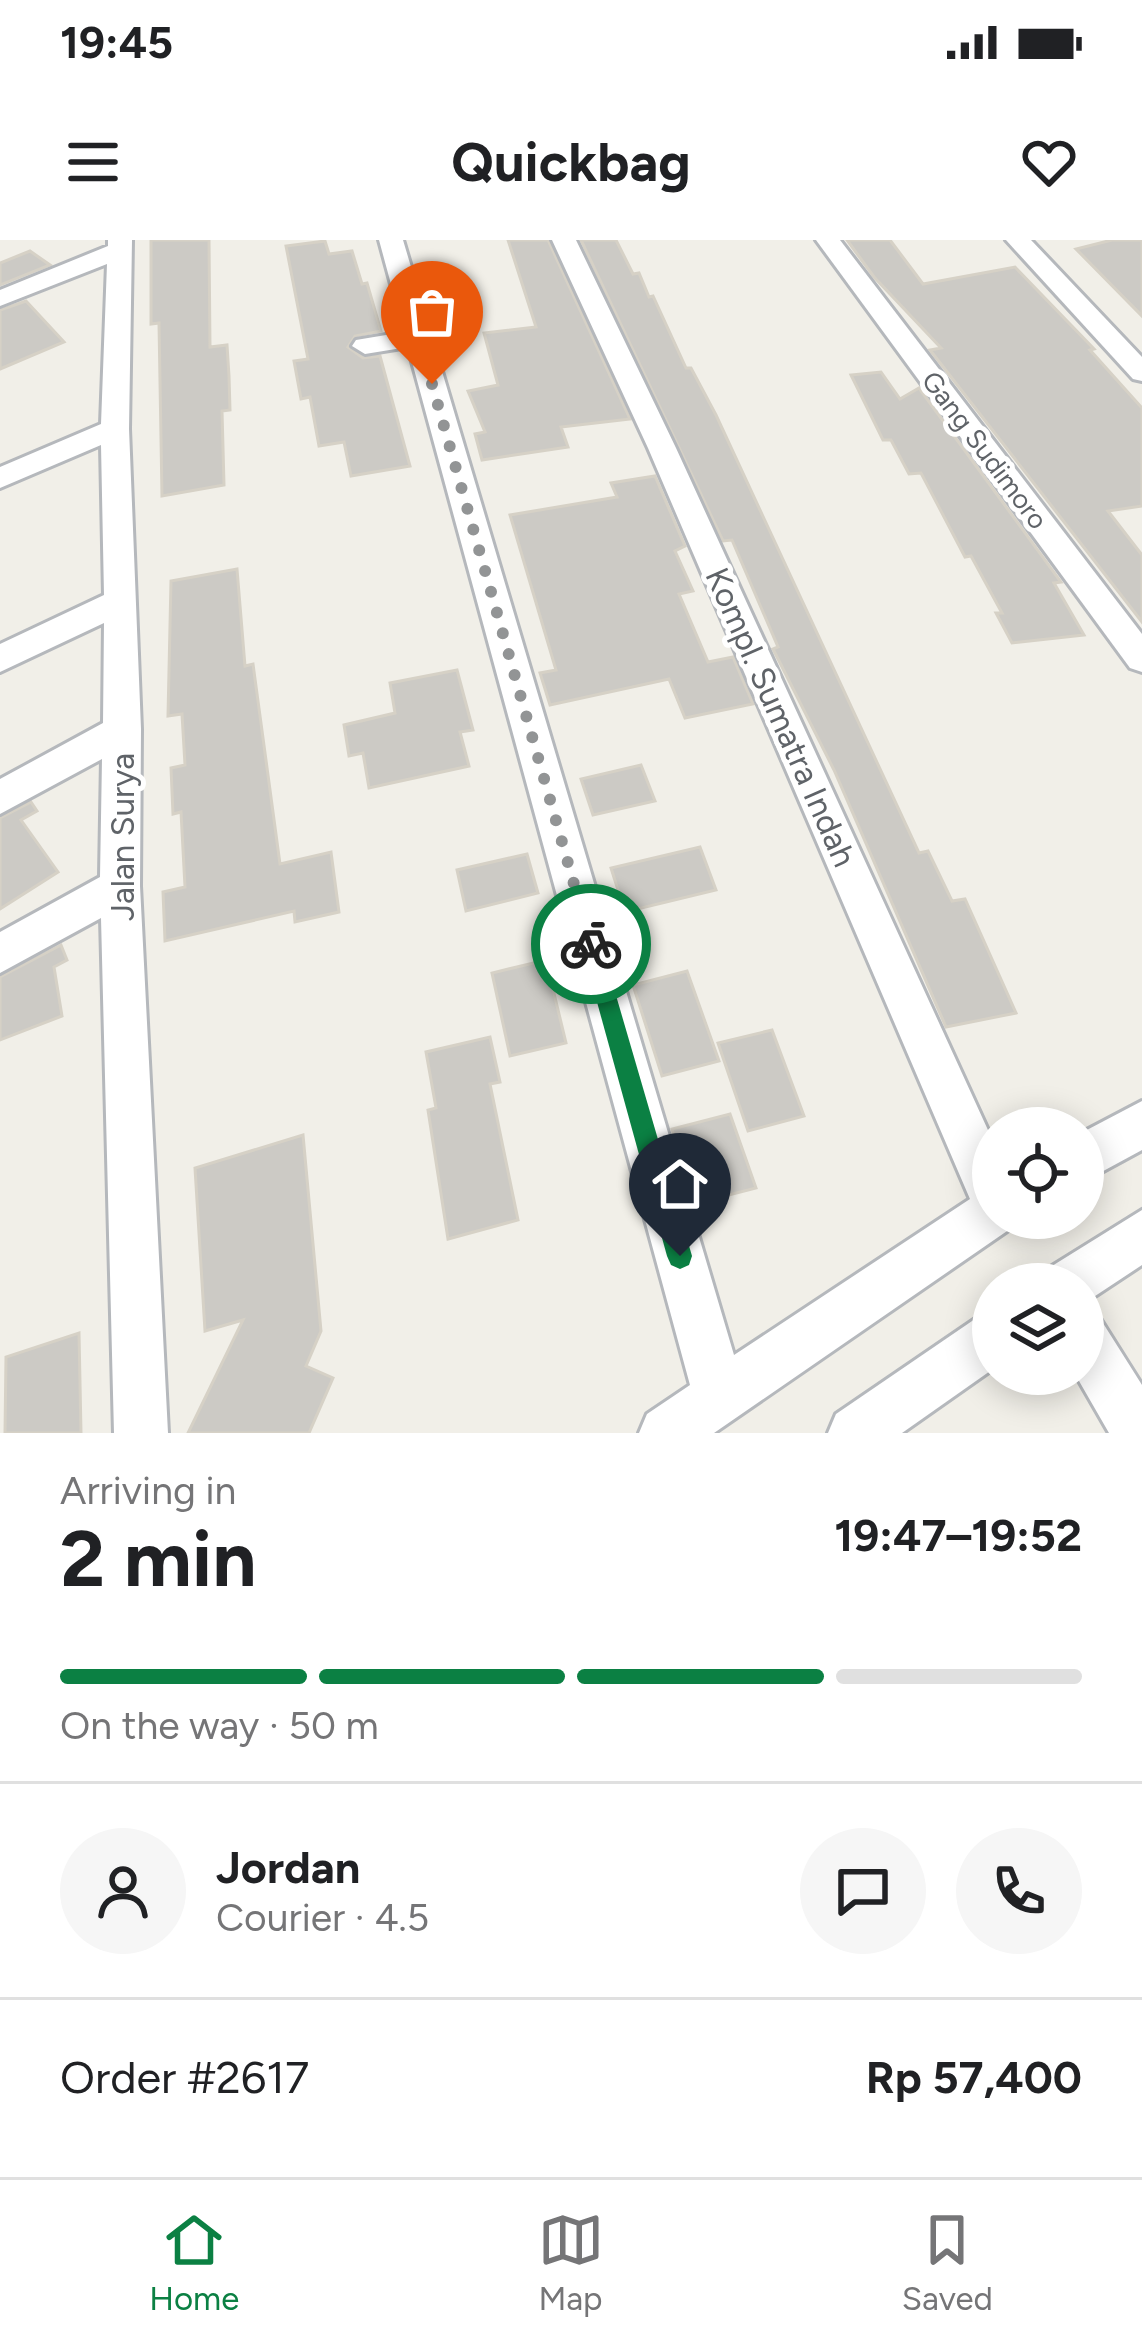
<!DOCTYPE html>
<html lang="en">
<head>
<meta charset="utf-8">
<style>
  :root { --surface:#fff; --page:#f6f6f6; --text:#202124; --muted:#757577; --line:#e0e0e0; --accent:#0b8043 }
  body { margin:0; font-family:Figtree,sans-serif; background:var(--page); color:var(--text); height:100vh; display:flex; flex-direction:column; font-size:45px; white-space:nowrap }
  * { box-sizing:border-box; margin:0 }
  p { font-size:39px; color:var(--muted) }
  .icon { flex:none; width:66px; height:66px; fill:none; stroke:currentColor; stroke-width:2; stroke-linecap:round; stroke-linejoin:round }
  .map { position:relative; height:1193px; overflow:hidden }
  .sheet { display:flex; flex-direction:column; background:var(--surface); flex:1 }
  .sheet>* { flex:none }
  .controls { position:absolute; left:972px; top:867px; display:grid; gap:24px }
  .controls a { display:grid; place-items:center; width:132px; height:132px; border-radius:50%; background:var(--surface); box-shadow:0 6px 30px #0003; font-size:60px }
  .pin { position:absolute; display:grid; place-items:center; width:102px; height:102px; color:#fff; margin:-123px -51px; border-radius:50% 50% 50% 0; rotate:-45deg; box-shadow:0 0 12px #0007 }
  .pin .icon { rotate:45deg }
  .courier { position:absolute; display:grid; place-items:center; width:120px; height:120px; margin:-60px; border:9px solid #0b8043; border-radius:50%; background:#fff; color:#222; box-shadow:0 3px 15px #0007 }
  .headline em { font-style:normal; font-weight:700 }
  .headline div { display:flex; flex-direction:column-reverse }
  .headline { display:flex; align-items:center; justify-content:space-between; height:204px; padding:0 60px }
  h1 { font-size:78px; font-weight:700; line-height:90px }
  .bar { display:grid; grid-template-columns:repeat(4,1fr); gap:18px 12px; align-content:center; height:144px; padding:0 60px }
  .bar i { height:15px; border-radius:9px; background:var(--line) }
  .bar .on { background:var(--accent) }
  .bar p { grid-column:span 4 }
  .line { display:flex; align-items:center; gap:30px; padding:0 60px; border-top:3px solid var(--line) }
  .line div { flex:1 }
  .round { display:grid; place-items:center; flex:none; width:126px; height:126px; border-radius:63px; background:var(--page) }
  .status { display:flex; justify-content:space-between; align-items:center; height:84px; padding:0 60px; background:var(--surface); direction:ltr }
  .status svg { height:33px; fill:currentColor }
  header { display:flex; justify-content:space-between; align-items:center; height:156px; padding:0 60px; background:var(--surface); font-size:54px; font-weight:700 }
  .dock { display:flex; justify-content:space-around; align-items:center; height:168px; border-top:3px solid var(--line); background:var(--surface); font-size:33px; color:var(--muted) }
  .dock a { display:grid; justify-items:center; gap:6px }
  .dock .on { color:var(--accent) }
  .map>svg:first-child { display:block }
  .building { fill:#cccac5; stroke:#d6d1c6; stroke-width:3 }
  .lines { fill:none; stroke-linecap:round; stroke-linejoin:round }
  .minor-casing { stroke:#b5b8bc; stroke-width:6 }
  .minor { fill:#fff; fill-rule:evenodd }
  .route { fill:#0b8043 }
  .done { stroke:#929495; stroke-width:12; stroke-dasharray:0 21.6 }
  .labels { text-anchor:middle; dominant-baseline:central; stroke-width:10; stroke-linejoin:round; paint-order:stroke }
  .far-street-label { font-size:27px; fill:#5f6368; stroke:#fff }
  .street-label { font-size:33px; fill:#5f6368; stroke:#fff }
</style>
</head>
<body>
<div class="status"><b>19:45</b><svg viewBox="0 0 49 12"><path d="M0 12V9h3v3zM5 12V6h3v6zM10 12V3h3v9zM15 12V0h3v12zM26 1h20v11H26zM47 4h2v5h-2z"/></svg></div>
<header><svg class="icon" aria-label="menu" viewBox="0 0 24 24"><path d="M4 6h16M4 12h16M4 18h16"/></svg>Quickbag<svg class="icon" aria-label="heart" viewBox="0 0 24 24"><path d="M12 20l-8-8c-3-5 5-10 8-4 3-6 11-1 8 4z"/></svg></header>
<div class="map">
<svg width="1142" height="1193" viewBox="0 0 1142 1193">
  <rect width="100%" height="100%" fill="#f1efe8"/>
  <!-- building -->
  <g class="building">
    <polygon points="151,0 209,0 210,107 227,105 229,136 230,170 222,171 224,245 162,256 159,83 151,84"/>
    <polygon points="508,0 548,0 630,179 561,187 568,207 482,220 475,194 485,192 468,151 498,145 484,93 536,87"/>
    <polygon points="581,0 616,0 633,34 639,33 649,57 653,56 686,128 691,128 716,175 919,613 928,611 952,661 965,659 1016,773 946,787 834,530 773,409 778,407 732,300 723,301"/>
    <polygon points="847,0 890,0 923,44 1015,27 1094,109 1090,110 1142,168 1142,266 1108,271 1142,315 1142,382 930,110 941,108 874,37"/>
    <polygon points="1112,0 1142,0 1142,76 1076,9"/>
    <polygon points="325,1 329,14 352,11 362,44 367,43 381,91 355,96 348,107 363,118 380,116 410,226 351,236 344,202 319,206 310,157 301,159 294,121 308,119 286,6"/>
    <polygon points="30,11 50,25 0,45 0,23"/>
    <polygon points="26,61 64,102 0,129 0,70"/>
    <polygon points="881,132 900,159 919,148 1061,342 1054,343 1084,395 1012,403 996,373 1002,373 971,316 965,317 921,233 909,234 891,200 883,200 851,135"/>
    <polygon points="655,236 685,306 675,311 693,351 679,354 708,422 733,417 753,464 685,478 669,439 550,465 540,433 556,430 510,275 617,257 611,243"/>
    <polygon points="237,329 245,426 253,424 280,624 331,612 339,672 295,682 294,671 165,701 163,652 185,647 181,572 173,574 171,528 185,525 182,474 168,476 171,341"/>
    <polygon points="457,430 473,490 460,492 469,526 369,548 363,513 349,516 344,485 395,473 390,443"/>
    <polygon points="641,525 655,561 593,575 581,539"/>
    <polygon points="31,562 37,571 21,580 58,632 0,669 0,578"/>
    <polygon points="700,607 716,650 625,672 611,628"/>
    <polygon points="527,614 538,653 466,671 457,630"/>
    <polygon points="61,705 67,720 54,727 62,776 0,800 0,737"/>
    <polygon points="546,720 566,803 510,816 492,733"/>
    <polygon points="687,731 719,821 662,836 633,745"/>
    <polygon points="772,790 804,876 748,891 718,803"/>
    <polygon points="490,797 500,842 490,844 518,980 448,999 428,870 436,868 426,812"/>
    <polygon points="730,874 756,948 694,964 672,889"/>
    <polygon points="303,895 321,1091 306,1126 333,1138 309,1193 188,1193 243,1080 205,1091 195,928"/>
    <polygon points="79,1093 81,1193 5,1193 6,1117"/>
  </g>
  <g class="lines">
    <defs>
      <g id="minor">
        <polygon points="108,0 132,0 129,189 141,489 140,646 168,1193 114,1193 101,678 0,733 0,692 100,637 102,519 0,574 0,539 103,483 104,383 0,432 0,404 104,355 101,205 0,248 0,227 101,184 107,24 0,66 0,50 108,6"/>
        <polygon points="379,0 403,0 734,1115 970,959 648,208 552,0 576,0 676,208 993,901 993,978 1015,978 1010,989 714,1193 639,1193 647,1174 690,1145 408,107 365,114 352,106 356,100 404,92"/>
        <polygon points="816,0 840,0 1142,394 1142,432 1130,428"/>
        <polygon points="1006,0 1031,0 1142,117 1142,141 1133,139"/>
        <polygon points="1142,861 1142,910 1083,942 1083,892"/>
        <polygon points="1142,970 1142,1025 1083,1064 1083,1044 1045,1044 1052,1026"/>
        <polygon points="993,1071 993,1129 902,1193 828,1193 836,1174 975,1079"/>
        <polygon points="1083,1072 1101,1080 1142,1145 1142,1193 1109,1193 1075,1134 1083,1134"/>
      </g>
    </defs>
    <!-- minor casing -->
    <use href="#minor" class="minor-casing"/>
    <!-- minor -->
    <use href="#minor" class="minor"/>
  </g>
  <!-- route -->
  <polygon class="route" points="591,694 601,704 692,1016 689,1025 680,1029 671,1025 667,1016 581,704"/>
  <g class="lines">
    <!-- done -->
    <polyline class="done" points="432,144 591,704"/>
  </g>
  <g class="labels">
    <!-- far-street labels -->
    <g class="far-street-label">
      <text transform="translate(985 210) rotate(53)">Gang Sudimoro</text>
    </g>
    <!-- street labels -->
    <g class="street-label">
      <text transform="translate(781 477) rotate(66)">Kompl. Sumatra Indah</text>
      <text transform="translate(122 597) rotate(-90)">Jalan Surya</text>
    </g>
  </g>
</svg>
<div class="controls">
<a><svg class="icon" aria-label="locate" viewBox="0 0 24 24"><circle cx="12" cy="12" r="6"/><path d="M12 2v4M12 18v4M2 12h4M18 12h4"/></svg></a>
<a><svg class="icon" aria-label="layers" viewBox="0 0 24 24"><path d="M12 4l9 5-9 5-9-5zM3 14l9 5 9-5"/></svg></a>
</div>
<div class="pin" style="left:432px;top:144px;background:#ea580c"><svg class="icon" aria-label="bag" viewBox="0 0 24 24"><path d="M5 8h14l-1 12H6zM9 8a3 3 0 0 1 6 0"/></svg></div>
<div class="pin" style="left:680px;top:1016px;background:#1f2937"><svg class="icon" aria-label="home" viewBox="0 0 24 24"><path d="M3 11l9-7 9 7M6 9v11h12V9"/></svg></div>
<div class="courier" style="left:591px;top:704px"><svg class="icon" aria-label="bike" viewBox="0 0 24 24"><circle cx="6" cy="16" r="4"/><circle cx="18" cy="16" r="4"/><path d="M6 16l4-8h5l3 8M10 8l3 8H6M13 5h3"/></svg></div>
</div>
<section class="sheet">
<div class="headline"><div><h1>2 min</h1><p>Arriving in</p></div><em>19:47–19:52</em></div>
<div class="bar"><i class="on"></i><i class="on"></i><i class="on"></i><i></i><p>On the way · 50 m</p></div>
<div class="line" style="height:216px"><a class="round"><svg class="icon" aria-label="person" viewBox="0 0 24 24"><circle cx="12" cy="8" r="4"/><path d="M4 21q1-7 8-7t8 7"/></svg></a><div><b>Jordan</b><p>Courier · 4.5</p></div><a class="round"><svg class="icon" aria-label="chat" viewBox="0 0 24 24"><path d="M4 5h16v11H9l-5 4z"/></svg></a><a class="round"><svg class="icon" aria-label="phone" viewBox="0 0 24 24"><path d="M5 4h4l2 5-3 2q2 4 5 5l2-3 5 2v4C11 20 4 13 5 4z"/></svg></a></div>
<div class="line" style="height:156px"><div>Order #2617</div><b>Rp 57,400</b></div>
</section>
<nav class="dock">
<a class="on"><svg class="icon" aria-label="home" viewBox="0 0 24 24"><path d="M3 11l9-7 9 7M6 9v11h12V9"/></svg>Home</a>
<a><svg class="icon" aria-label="map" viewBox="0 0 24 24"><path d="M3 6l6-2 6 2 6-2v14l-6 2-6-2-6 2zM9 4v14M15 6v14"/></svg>Map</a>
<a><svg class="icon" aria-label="saved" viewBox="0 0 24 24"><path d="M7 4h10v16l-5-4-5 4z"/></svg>Saved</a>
</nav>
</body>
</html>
